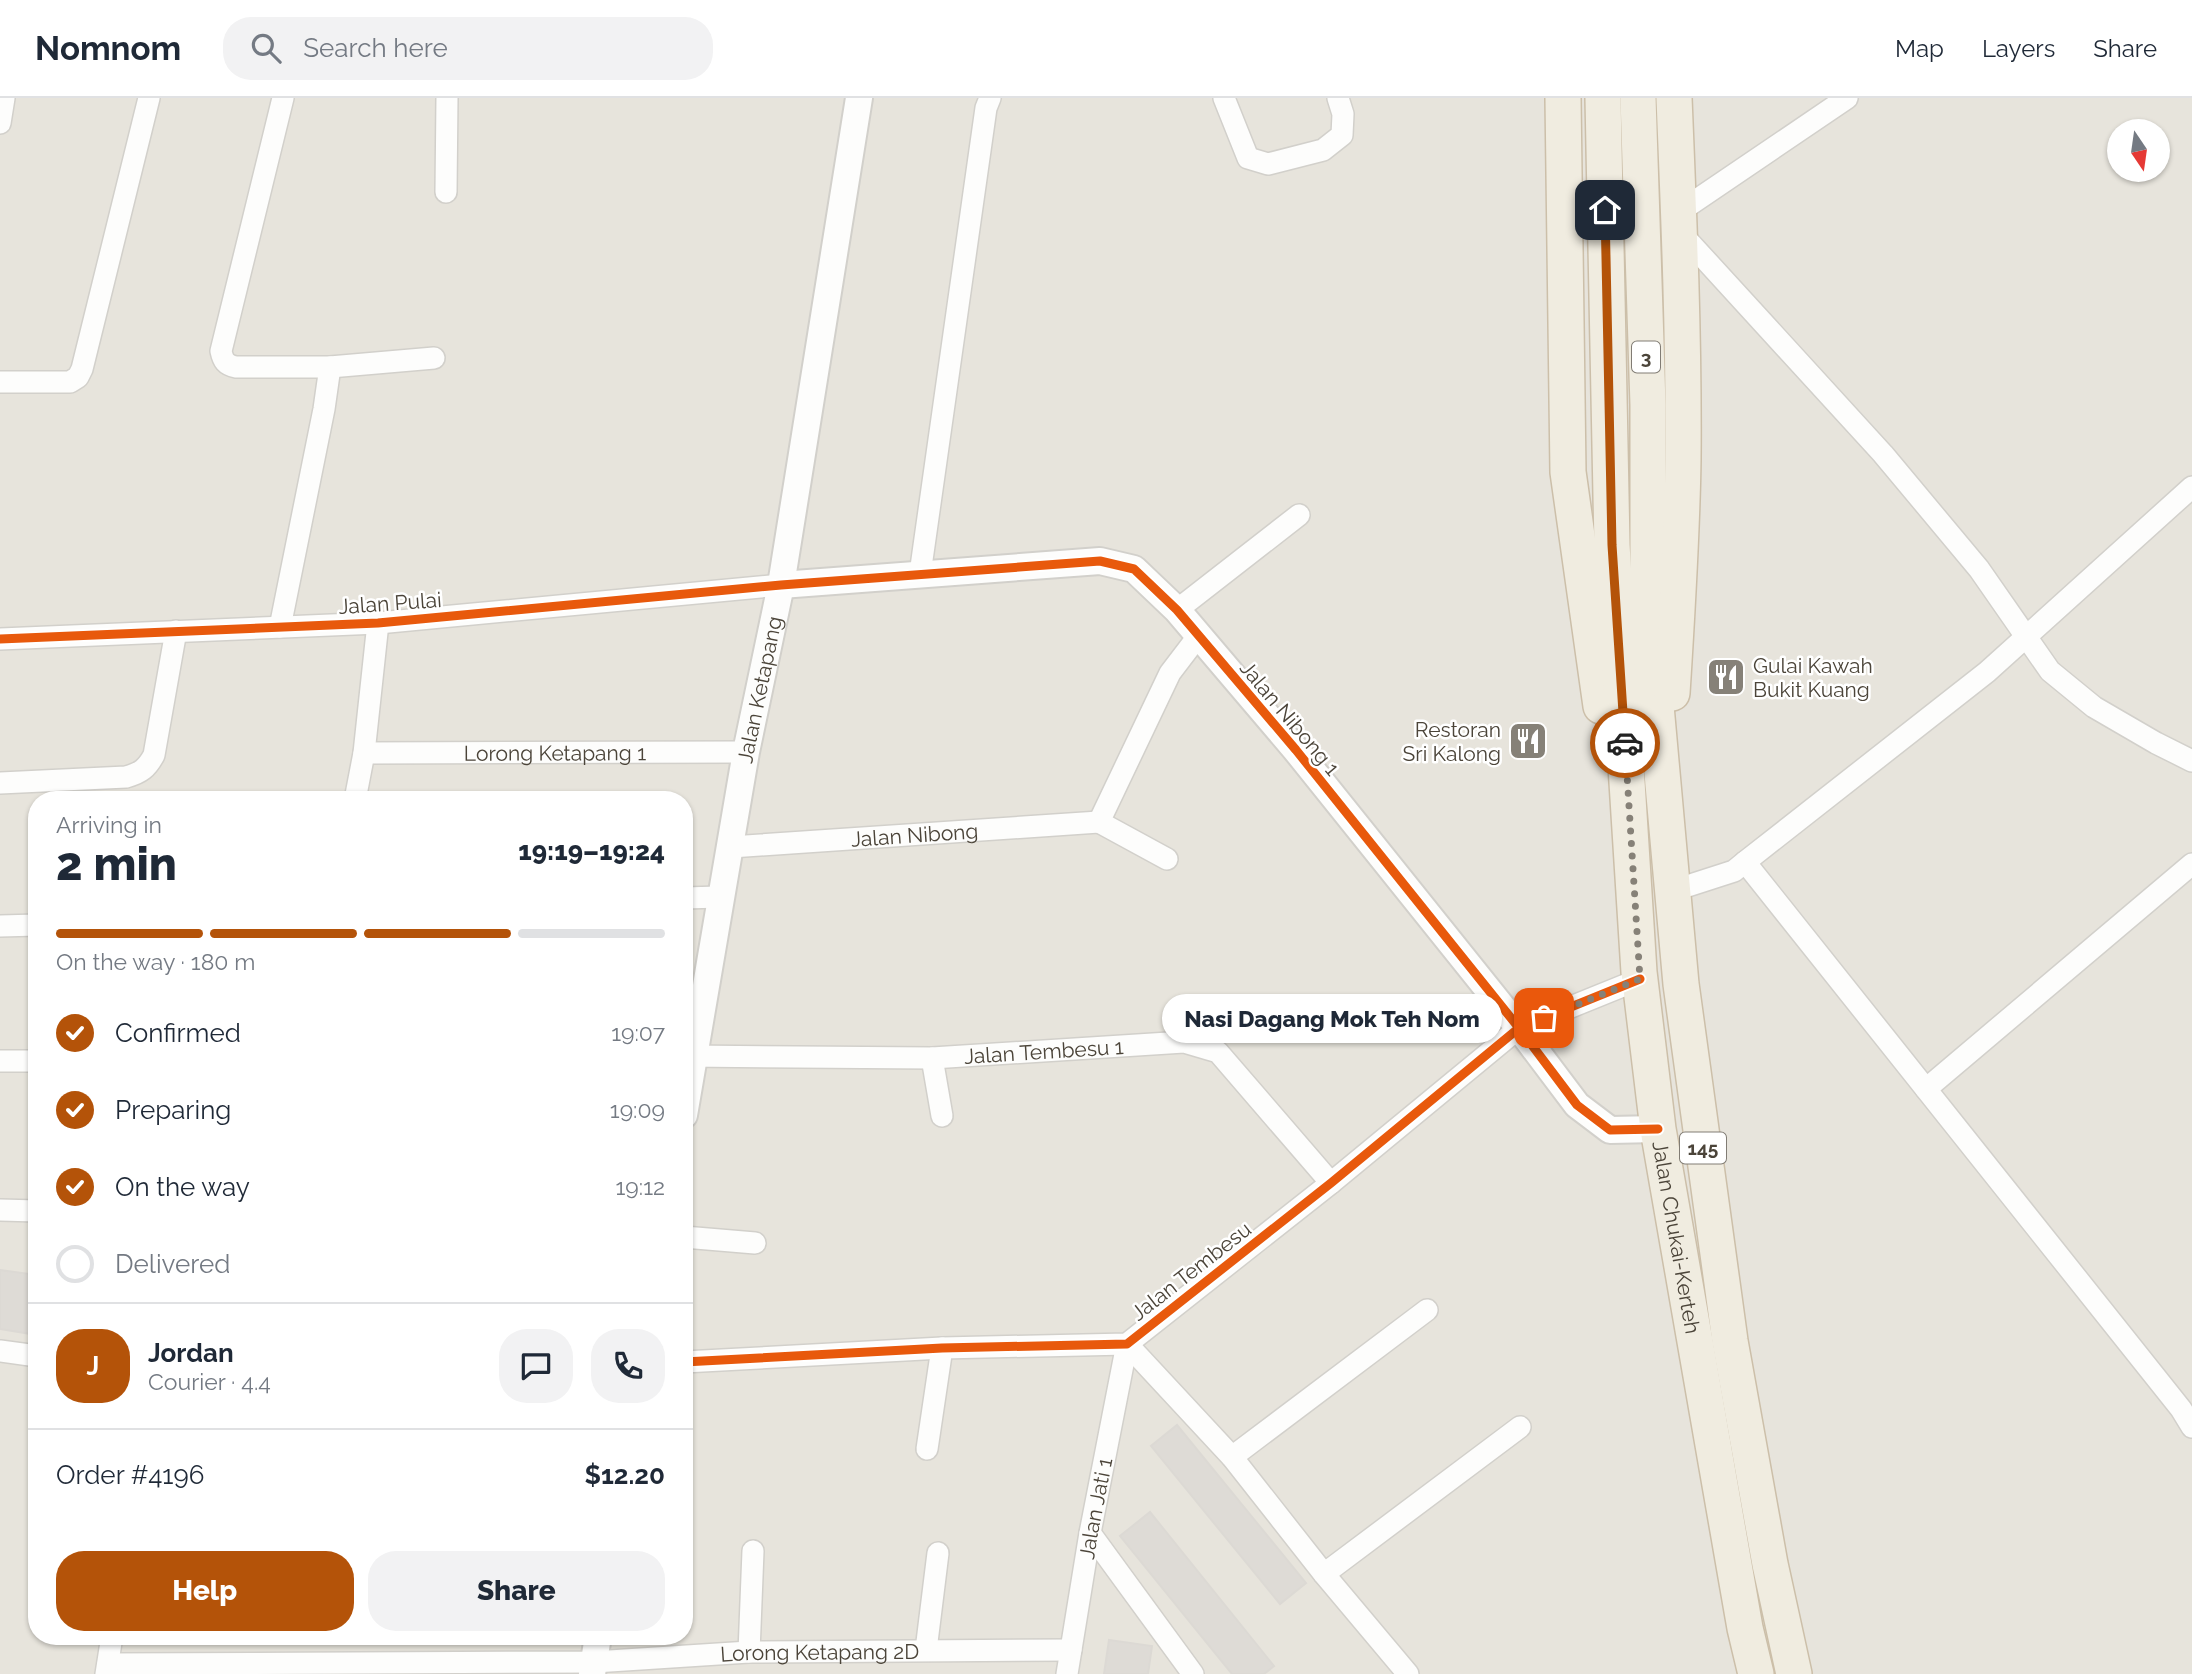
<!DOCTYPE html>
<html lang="en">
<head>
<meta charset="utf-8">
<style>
  :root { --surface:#fff; --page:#f2f2f3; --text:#1f2937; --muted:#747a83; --line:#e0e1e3; --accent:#b45309 }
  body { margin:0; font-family:Raleway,sans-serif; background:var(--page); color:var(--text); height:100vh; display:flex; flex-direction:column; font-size:26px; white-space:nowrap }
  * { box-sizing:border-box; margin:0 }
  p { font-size:23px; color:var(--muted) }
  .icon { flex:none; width:38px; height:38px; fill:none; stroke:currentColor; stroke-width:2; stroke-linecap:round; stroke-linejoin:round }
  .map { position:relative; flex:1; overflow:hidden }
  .panel { position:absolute; left:28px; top:693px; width:665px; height:854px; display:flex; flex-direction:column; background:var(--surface); border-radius:28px; box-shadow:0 2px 5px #0004 }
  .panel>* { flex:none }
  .needle { width:46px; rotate:167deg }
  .controls { position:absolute; left:2107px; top:21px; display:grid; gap:14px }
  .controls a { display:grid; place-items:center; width:63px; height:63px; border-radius:50%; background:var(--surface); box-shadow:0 2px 5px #0004; font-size:35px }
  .pin { position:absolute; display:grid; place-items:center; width:60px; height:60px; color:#fff; margin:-30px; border-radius:14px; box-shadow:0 4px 10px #0006 }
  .courier { position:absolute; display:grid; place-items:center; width:70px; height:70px; margin:-35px; border:5px solid #b45309; border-radius:50%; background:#fff; color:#222; box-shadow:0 2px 9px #0007 }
  .bubble { position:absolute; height:49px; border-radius:24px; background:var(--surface); box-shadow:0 2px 5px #0004; font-size:23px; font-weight:800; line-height:49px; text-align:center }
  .summary em { font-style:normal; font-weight:800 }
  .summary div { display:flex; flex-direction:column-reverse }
  .summary { display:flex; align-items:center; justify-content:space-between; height:119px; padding:0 28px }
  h1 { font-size:46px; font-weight:800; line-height:52px }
  .bar { display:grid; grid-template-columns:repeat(4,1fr); gap:10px 7px; align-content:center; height:84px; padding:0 28px }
  .bar i { height:9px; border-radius:5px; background:var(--line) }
  .bar .current { background:var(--accent) }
  .bar p { grid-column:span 4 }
  .line { display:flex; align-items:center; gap:18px; padding:0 28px; border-top:2px solid var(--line) }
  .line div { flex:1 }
  .round { display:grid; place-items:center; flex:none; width:74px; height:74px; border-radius:28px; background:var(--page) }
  ol { padding:0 28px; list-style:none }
  li { display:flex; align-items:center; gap:21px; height:77px }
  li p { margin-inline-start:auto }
  li .icon { padding:7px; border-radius:50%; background:var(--accent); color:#fff; stroke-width:4 }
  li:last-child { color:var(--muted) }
  li i { width:38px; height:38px; border:4px solid var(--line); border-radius:50% }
  .cta { display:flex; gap:14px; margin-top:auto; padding:14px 28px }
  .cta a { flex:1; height:80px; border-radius:28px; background:var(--accent); color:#fff; font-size:28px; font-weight:800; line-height:80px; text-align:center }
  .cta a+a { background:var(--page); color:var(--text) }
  header { display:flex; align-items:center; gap:42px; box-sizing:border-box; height:98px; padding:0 35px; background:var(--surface); border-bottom:2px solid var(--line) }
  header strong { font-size:33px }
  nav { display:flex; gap:38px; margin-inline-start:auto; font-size:24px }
  .search { width:490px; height:63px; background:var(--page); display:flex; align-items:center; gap:18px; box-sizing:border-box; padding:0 24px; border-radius:28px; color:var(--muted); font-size:26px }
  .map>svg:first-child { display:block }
  .residential { fill:#e7e4dc; fill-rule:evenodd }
  .building { fill:#dedbd6; stroke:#dcd9d4; stroke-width:2 }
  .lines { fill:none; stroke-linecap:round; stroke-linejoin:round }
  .minor-casing { stroke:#d2d0cb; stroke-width:24 }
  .tertiary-casing { stroke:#d2d0cb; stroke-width:30 }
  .trunk-casing { stroke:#ccbfa9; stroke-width:38 }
  .minor { stroke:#fdfdfc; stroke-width:21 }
  .tertiary { stroke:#fdfdfc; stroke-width:26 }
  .trunk { stroke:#f0ece0; stroke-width:35 }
  .cycleway-casing { stroke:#fff; stroke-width:13 }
  .cycleway { stroke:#e8590c; stroke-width:9 }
  .done { stroke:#868178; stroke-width:7; stroke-dasharray:0 12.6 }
  .route { stroke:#b45309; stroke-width:9 }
  .labels { text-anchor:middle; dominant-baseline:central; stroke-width:5; stroke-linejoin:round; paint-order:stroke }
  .shield { fill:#fff; stroke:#817c74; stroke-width:2 }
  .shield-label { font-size:19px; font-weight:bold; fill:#4b4439 }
  .street-label { font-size:21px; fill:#4b4439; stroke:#fff }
  .poi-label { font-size:21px; fill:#4b4439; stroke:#fff; text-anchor:start }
</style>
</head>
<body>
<header>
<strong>Nomnom</strong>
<div class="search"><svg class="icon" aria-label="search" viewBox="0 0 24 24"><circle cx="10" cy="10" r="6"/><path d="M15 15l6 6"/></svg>Search here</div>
<nav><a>Map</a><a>Layers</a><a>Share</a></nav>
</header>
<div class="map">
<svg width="2192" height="1576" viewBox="0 0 2192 1576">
  <rect width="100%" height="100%" fill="#f4f2ee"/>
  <!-- residential -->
  <path class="residential" d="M 0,0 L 2192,0 L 2192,1576 L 0,1576 ZM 2119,33 L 2158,33 L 2158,72 L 2119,72 ZM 37,702 L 684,702 L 684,1538 L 37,1538 Z"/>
  <!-- building -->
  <g class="building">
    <polygon points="0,1172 37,1177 37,1237 0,1231"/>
    <polygon points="1177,1327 1306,1485 1280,1506 1151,1348"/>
    <polygon points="1150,1414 1274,1568 1264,1576 1232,1576 1120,1438"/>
    <polygon points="1109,1542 1152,1548 1148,1576 1104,1576"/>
  </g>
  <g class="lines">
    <defs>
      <g id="minor">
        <polyline points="1224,0 1248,60 1268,66 1323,52 1342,37 1343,16 1338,0"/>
        <polyline points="0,25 4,0"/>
        <polyline points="446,94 447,0"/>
        <polyline points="1679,114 1847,0"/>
        <polyline points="1680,134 1883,356 1979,471 2050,573 2094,609 2156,645 2192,663"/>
        <polyline points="330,269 434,260"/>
        <polyline points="0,284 70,284 78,279 82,271 149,0"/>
        <polyline points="920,476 986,10 990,0"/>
        <polyline points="1177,512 1299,417"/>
        <path d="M 280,529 L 324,311 L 330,269 L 236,269 C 226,267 223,263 221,253 L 283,0"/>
        <polyline points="0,541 378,525 781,487"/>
        <path id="s1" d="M 364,655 L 746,654"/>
        <path d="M 0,685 L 126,679 C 141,675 147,670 154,657 L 176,533"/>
        <polyline points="355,702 364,655 378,525"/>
        <polyline points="1099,724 1170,575 1199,537"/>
        <polyline points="1099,724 1167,761"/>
        <path id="s2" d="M 731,749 L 1099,724"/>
        <polyline points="1745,764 2181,1311 2192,1329"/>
        <polyline points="1672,793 1734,773 1745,764 1987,574 2192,389"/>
        <polyline points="684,800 720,799"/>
        <polyline points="0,828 37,827"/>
        <path id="s3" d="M 684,958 L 932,960 L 1184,944 L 1218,954 L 1331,1085"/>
        <polyline points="932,960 942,1018"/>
        <polyline points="0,963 37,963"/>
        <polyline points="1926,991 2192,766"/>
        <polyline points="0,1112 37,1113"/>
        <polyline points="684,1139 755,1145"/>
        <polyline points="1127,1246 1232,1359 1324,1476 1408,1576"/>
        <polyline points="0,1253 37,1258"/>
        <polyline points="684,1264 942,1250 1127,1246 1331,1085 1519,930 1640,881"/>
        <polyline points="927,1351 942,1250"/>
        <polyline points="1232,1359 1427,1212"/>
        <polyline points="1090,1435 1193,1576"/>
        <polyline points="1324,1476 1520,1329"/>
        <polyline points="926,1552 938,1455"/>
        <polyline points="749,1554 753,1453"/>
        <path id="s4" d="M 108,1566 L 594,1564 L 749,1554 L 1071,1552"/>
        <polyline points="106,1576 112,1538"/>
        <path id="s5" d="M 1067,1576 L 1090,1435 L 1127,1246"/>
      </g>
      <g id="tertiary">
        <polyline points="781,487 1100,463 1134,471 1177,512 1296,652 1519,930 1577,1007 1610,1032 1658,1031"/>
        <path id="s6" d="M 684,1017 L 746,654 L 781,487 L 859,0"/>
        <polyline points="592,1576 598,1538"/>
      </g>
      <g id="trunk">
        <polyline points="1563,0 1568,374 1601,608"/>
        <path id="s7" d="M 1603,0 L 1612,447 L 1639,874 L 1658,1031 L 1745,1530 L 1756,1576"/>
        <polyline points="1638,0 1648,307 1648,519 1681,886 1730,1243 1770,1466 1794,1576"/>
        <path d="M 1672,595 C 1677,517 1682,439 1683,361 C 1684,241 1679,120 1674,0"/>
      </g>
    </defs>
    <!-- minor casing -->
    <use href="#minor" class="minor-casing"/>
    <!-- tertiary casing -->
    <use href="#tertiary" class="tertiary-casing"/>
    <!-- trunk casing -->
    <use href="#trunk" class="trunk-casing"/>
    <!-- minor -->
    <use href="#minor" class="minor"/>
    <!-- tertiary -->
    <use href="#tertiary" class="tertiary"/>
    <!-- trunk -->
    <use href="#trunk" class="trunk"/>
    <defs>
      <g id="cycleway">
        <polyline points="0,541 378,525 781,487 1100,463 1134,471 1177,512 1296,652 1519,930 1577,1007 1610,1032 1658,1031"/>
        <polyline points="684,1264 942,1250 1127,1246 1331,1085 1519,930 1640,881"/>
      </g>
    </defs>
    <!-- cycleway casing -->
    <use href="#cycleway" class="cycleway-casing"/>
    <!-- cycleway -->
    <use href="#cycleway" class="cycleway"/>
  </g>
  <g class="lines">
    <!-- done -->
    <polyline class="done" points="1544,920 1640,881 1625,645"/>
    <!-- route -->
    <polyline class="route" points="1605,112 1612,447 1625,645"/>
  </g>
  <!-- icons -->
  <defs>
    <symbol id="restaurant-square" viewBox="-11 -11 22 22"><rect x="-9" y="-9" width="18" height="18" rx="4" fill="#868178" stroke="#fff"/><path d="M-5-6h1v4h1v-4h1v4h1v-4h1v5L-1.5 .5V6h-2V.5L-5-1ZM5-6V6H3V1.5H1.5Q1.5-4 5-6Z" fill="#fff"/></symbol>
  </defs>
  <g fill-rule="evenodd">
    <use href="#restaurant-square" x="1704" y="557" width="44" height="44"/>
    <use href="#restaurant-square" x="1506" y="621" width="44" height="44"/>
  </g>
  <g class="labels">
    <!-- shield labels -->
    <g class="shield">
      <rect x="1632" y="243.5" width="28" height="31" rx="5"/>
      <rect x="1680" y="1034.5" width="46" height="31" rx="5"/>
    </g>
    <g class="shield-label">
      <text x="1646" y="259">3</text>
      <text x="1703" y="1050">145</text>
    </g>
    <!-- street labels -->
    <g class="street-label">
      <text transform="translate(390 505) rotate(-4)">Jalan Pulai</text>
      <text stroke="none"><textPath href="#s6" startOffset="432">Jalan Ketapang</textPath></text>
      <text transform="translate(1290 620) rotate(50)">Jalan Nibong 1</text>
      <text stroke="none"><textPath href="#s1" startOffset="191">Lorong Ketapang 1</textPath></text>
      <text stroke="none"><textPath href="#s2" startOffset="184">Jalan Nibong</textPath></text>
      <text stroke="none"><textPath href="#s3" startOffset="360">Jalan Tembesu 1</textPath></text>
      <text stroke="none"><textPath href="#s7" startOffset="1143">Jalan Chukai-Kerteh</textPath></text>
      <text transform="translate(1191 1173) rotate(-38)">Jalan Tembesu</text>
      <text stroke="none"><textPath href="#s5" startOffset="168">Jalan Jati 1</textPath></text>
      <text stroke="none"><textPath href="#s4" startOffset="712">Lorong Ketapang 2D</textPath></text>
    </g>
    <!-- poi labels -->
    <g class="poi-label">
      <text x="1753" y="567">Gulai Kawah<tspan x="1753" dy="24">Bukit Kuang</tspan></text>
      <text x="1501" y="631" text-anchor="end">Restoran<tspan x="1501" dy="24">Sri Kalong</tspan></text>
    </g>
  </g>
</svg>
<div class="controls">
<a><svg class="needle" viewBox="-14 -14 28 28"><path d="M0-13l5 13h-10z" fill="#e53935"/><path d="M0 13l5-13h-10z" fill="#747a83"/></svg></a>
</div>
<div class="pin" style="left:1544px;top:920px;background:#ea580c"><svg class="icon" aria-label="bag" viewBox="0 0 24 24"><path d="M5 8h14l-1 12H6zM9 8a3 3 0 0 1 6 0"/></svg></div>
<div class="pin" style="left:1605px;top:112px;background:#1f2937"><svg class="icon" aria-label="home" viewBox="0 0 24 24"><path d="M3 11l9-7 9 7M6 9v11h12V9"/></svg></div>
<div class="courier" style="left:1625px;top:645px"><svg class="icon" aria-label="car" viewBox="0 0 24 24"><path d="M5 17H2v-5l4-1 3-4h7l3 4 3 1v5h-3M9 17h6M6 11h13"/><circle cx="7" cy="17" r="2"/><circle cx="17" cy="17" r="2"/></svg></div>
<div class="bubble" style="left:1162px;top:896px;width:340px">Nasi Dagang Mok Teh Nom</div>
<section class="panel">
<div class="summary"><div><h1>2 min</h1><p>Arriving in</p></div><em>19:19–19:24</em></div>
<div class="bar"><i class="current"></i><i class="current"></i><i class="current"></i><i></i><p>On the way · 180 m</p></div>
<ol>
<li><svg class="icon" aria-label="check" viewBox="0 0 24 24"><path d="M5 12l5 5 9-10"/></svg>Confirmed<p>19:07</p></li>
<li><svg class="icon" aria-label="check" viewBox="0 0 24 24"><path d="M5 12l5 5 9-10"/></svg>Preparing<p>19:09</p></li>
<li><svg class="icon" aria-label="check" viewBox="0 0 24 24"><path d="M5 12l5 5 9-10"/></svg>On the way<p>19:12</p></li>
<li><i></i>Delivered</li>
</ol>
<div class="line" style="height:126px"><b class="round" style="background:var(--accent);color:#fff">J</b><div><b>Jordan</b><p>Courier · 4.4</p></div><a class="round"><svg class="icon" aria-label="chat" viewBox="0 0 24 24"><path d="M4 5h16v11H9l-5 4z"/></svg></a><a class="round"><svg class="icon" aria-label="phone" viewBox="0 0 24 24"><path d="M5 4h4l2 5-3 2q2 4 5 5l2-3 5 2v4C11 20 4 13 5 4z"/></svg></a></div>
<div class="line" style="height:91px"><div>Order #4196</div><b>$12.20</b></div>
<div class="cta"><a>Help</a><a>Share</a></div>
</section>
</div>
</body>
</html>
